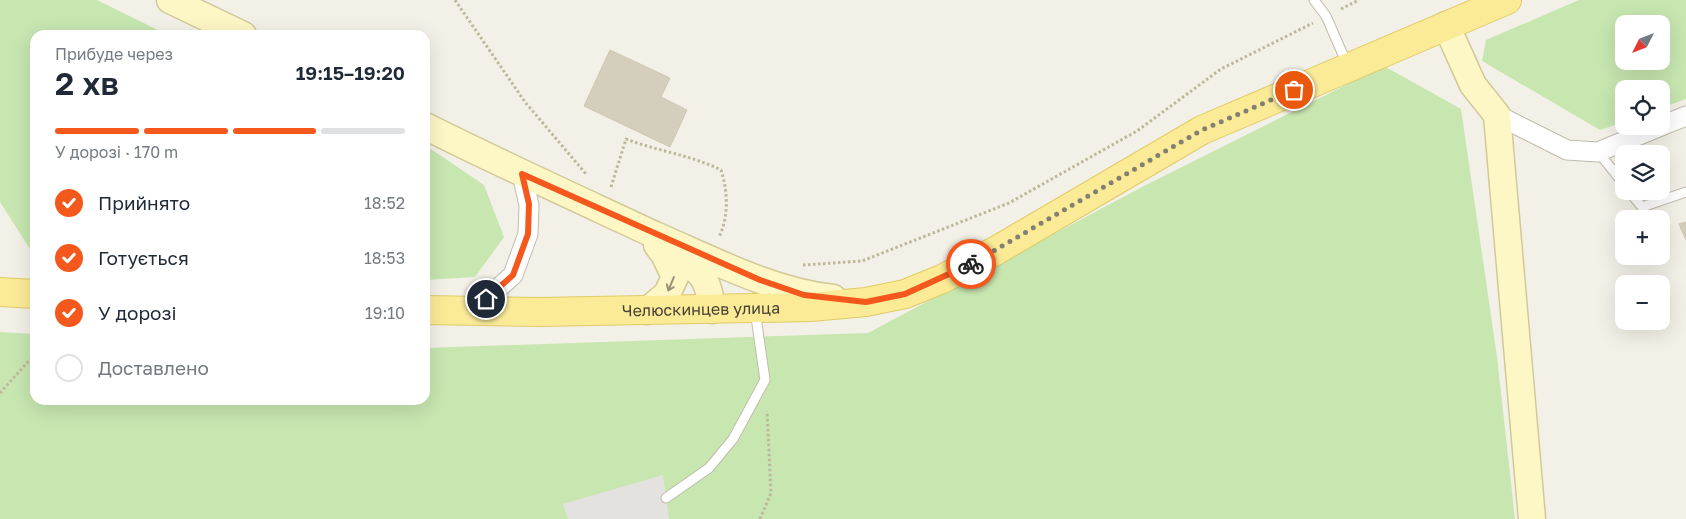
<!DOCTYPE html>
<html lang="uk">
<head>
<meta charset="utf-8">
<style>
  :root { --surface:#fff; --page:#f2f2f3; --text:#1f2937; --muted:#747a83; --line:#e0e1e3; --accent:#f4581d }
  body { margin:0; font-family:"Golos Text",sans-serif; background:var(--page); color:var(--text); height:100vh; display:flex; flex-direction:column; font-size:19px; white-space:nowrap }
  * { box-sizing:border-box; margin:0 }
  p { font-size:16px; color:var(--muted) }
  .icon { flex:none; width:28px; height:28px; fill:none; stroke:currentColor; stroke-width:2; stroke-linecap:round; stroke-linejoin:round }
  .map { position:relative; flex:1; overflow:hidden }
  .details { position:absolute; left:30px; top:30px; width:400px; height:375px; display:flex; flex-direction:column; background:var(--surface); border-radius:15px; box-shadow:0 5px 20px #0002 }
  .details>* { flex:none }
  .needle { width:32px; rotate:228deg }
  .controls { position:absolute; left:1615px; top:15px; display:grid; gap:10px }
  .controls a { display:grid; place-items:center; width:55px; height:55px; border-radius:10px; background:var(--surface); box-shadow:0 5px 20px #0002; font-size:25px }
  .pin { position:absolute; display:grid; place-items:center; width:42px; height:42px; color:#fff; margin:-21px; border:2px solid #fff; border-radius:50%; box-shadow:0 1px 5px #0007 }
  .courier { position:absolute; display:grid; place-items:center; width:50px; height:50px; margin:-25px; border:4px solid #f4581d; border-radius:50%; background:#fff; color:#222; box-shadow:0 1px 6px #0007 }
  .head em { font-style:normal; font-weight:600 }
  .head div { display:flex; flex-direction:column-reverse }
  .head { display:flex; align-items:center; justify-content:space-between; height:85px; padding:0 25px }
  h1 { font-size:32px; font-weight:600; line-height:38px }
  .bar { display:grid; grid-template-columns:repeat(4,1fr); gap:8px 5px; align-content:center; height:60px; padding:0 25px }
  .bar i { height:6px; border-radius:4px; background:var(--line) }
  .bar .on { background:var(--accent) }
  .bar p { grid-column:span 4 }
  ol { padding:0 25px; list-style:none }
  li { display:flex; align-items:center; gap:15px; height:55px }
  li p { margin-inline-start:auto }
  li .icon { padding:5px; border-radius:50%; background:var(--accent); color:#fff; stroke-width:4 }
  li:last-child { color:var(--muted) }
  li i { width:28px; height:28px; border:2px solid var(--line); border-radius:50% }
  .map>svg:first-child { display:block }
  .green { fill:#c7e6b0; fill-rule:evenodd }
  .parking { fill:#e4e2de }
  .building { fill:#d4cebc; stroke:#cfc6b0 }
  .lines { fill:none; stroke-linecap:round; stroke-linejoin:round }
  .lane-casing { stroke:#c1bcac; stroke-width:11 }
  .street-casing { stroke:#c1bcac; stroke-width:21 }
  .secondary-casing { stroke:#d2c998; stroke-width:29 }
  .primary-casing { stroke:#e0cb67; stroke-width:30 }
  .path { stroke:#bfb79b; stroke-width:3; stroke-dasharray:2.5 2.5; stroke-linecap:butt }
  .lane { stroke:#fff; stroke-width:9 }
  .street { stroke:#fff; stroke-width:19 }
  .secondary { stroke:#fdf7c6; stroke-width:26 }
  .primary { stroke:#fbeb97; stroke-width:28 }
  .oneway { stroke:#989377 }
  .done { stroke:#837f74; stroke-width:5; stroke-dasharray:0 9 }
  .route { stroke:#f4581d; stroke-width:6 }
  .labels { text-anchor:middle; dominant-baseline:central; stroke-width:4; stroke-linejoin:round; paint-order:stroke }
  .street-label { font-size:16px; fill:#464136; stroke:#fff }
</style>
</head>
<body>
<div class="map">
<svg width="1686" height="519" viewBox="0 0 1686 519">
  <rect width="100%" height="100%" fill="#f3f1e7"/>
  <!-- green -->
  <g class="green">
    <polygon points="0,0 97,0 168,35 35,35 35,257 0,202"/>
    <path d="M 1579,0 L 1686,0 L 1686,99 L 1661,108 L 1661,89 L 1624,89 L 1624,122 L 1600,130 L 1482,61 L 1486,40 ZM 1624,24 L 1661,24 L 1661,61 L 1624,61 Z"/>
    <polygon points="1384,66 1461,109 1497,357 1515,519 0,519 0,332 35,334 35,400 425,400 425,348 868,333 1142,187"/>
    <polygon points="425,145 484,185 504,237 475,277 425,280"/>
  </g>
  <!-- parking -->
  <polygon class="parking" points="663,475 669,519 568,519 563,504"/>
  <!-- building -->
  <g class="building">
    <polygon points="610,50 670,78 661,97 687,110 670,147 584,106"/>
    <polygon points="1686,222 1686,240 1679,224"/>
  </g>
  <g class="lines">
    <defs>
      <g id="lane">
        <polyline points="1314,0 1326,16 1347,64"/>
        <polyline points="1598,152 1624,184"/>
        <polyline points="1629,191 1642,207 1686,192"/>
        <polyline points="666,498 709,468 733,439 765,380 755,310"/>
      </g>
      <g id="street">
        <polyline points="1497,115 1567,150 1598,152 1661,126"/>
        <polyline points="1661,126 1686,116"/>
        <polyline points="473,311 513,275 528,234 529,205 522,174"/>
      </g>
      <g id="secondary">
        <polyline points="170,0 243,35"/>
        <polyline points="1446,25 1473,85 1497,115 1532,519"/>
        <path d="M 425,126 C 501,164 578,199 655,235 C 713,260 771,291 833,298"/>
        <path d="M 676,254 C 702,274 708,275 712,310"/>
        <polyline points="647,311 667,294 675,277 664,254 657,245"/>
      </g>
      <g id="primary">
        <polyline points="0,292 35,294"/>
        <path id="s1" d="M 425,310 L 539,312 L 811,307 L 866,302 L 905,294 L 942,279 L 997,250 L 1202,130 L 1507,0"/>
      </g>
    </defs>
    <!-- lane casing -->
    <use href="#lane" class="lane-casing"/>
    <!-- street casing -->
    <use href="#street" class="street-casing"/>
    <!-- secondary casing -->
    <use href="#secondary" class="secondary-casing"/>
    <!-- primary casing -->
    <use href="#primary" class="primary-casing"/>
    <!-- path -->
    <g class="path">
      <polyline points="455,0 525,102 586,174"/>
      <polyline points="1341,9 1359,0"/>
      <path d="M 611,187 L 626,139 C 657,151 691,155 721,170 C 728,192 729,216 719,237"/>
      <polyline points="803,265 862,261 1009,203 1137,131 1221,69 1313,23"/>
      <polyline points="0,393 35,354"/>
      <polyline points="760,519 771,493 767,411"/>
    </g>
    <!-- lane -->
    <use href="#lane" class="lane"/>
    <!-- street -->
    <use href="#street" class="street"/>
    <!-- secondary -->
    <use href="#secondary" class="secondary"/>
    <!-- primary -->
    <use href="#primary" class="primary"/>
  </g>
  <!-- one-way arrows -->
  <defs><path id="oneway-shaft" d="M-6 0H5M1.5-3L5.5 0L1.5 3" fill="none" stroke-width="1.6" stroke-linecap="round" stroke-linejoin="round" transform="scale(1.25)"/></defs>
  <use class="oneway" href="#oneway-shaft" transform="translate(671 284) rotate(113)"/>
  <g class="lines">
    <!-- done -->
    <polyline class="done" points="971,264 1202,130 1294,90"/>
    <!-- route -->
    <polyline class="route" points="486,299 513,275 528,234 529,204 522,174 760,280 804,295 866,302 905,294 971,264"/>
  </g>
  <g class="labels">
    <!-- street labels -->
    <g class="street-label">
      <text stroke="none"><textPath href="#s1" startOffset="276">Челюскинцев улица</textPath></text>
    </g>
  </g>
</svg>
<div class="controls">
<a><svg class="needle" viewBox="-14 -14 28 28"><path d="M0-13l5 13h-10z" fill="#e53935"/><path d="M0 13l5-13h-10z" fill="#747a83"/></svg></a>
<a><svg class="icon" aria-label="locate" viewBox="0 0 24 24"><circle cx="12" cy="12" r="6"/><path d="M12 2v4M12 18v4M2 12h4M18 12h4"/></svg></a>
<a><svg class="icon" aria-label="layers" viewBox="0 0 24 24"><path d="M12 4l9 5-9 5-9-5zM3 14l9 5 9-5"/></svg></a>
<a>+</a>
<a>−</a>
</div>
<div class="pin" style="left:1294px;top:90px;background:#ea580c"><svg class="icon" aria-label="bag" viewBox="0 0 24 24"><path d="M5 8h14l-1 12H6zM9 8a3 3 0 0 1 6 0"/></svg></div>
<div class="pin" style="left:486px;top:299px;background:#1f2937"><svg class="icon" aria-label="home" viewBox="0 0 24 24"><path d="M3 11l9-7 9 7M6 9v11h12V9"/></svg></div>
<div class="courier" style="left:971px;top:264px"><svg class="icon" aria-label="bike" viewBox="0 0 24 24"><circle cx="6" cy="16" r="4"/><circle cx="18" cy="16" r="4"/><path d="M6 16l4-8h5l3 8M10 8l3 8H6M13 5h3"/></svg></div>
<section class="details">
<div class="head"><div><h1>2 хв</h1><p>Прибуде через</p></div><em>19:15–19:20</em></div>
<div class="bar"><i class="on"></i><i class="on"></i><i class="on"></i><i></i><p>У дорозі · 170 m</p></div>
<ol>
<li><svg class="icon" aria-label="check" viewBox="0 0 24 24"><path d="M5 12l5 5 9-10"/></svg>Прийнято<p>18:52</p></li>
<li><svg class="icon" aria-label="check" viewBox="0 0 24 24"><path d="M5 12l5 5 9-10"/></svg>Готується<p>18:53</p></li>
<li><svg class="icon" aria-label="check" viewBox="0 0 24 24"><path d="M5 12l5 5 9-10"/></svg>У дорозі<p>19:10</p></li>
<li><i></i>Доставлено</li>
</ol>
</section>
</div>
</body>
</html>
